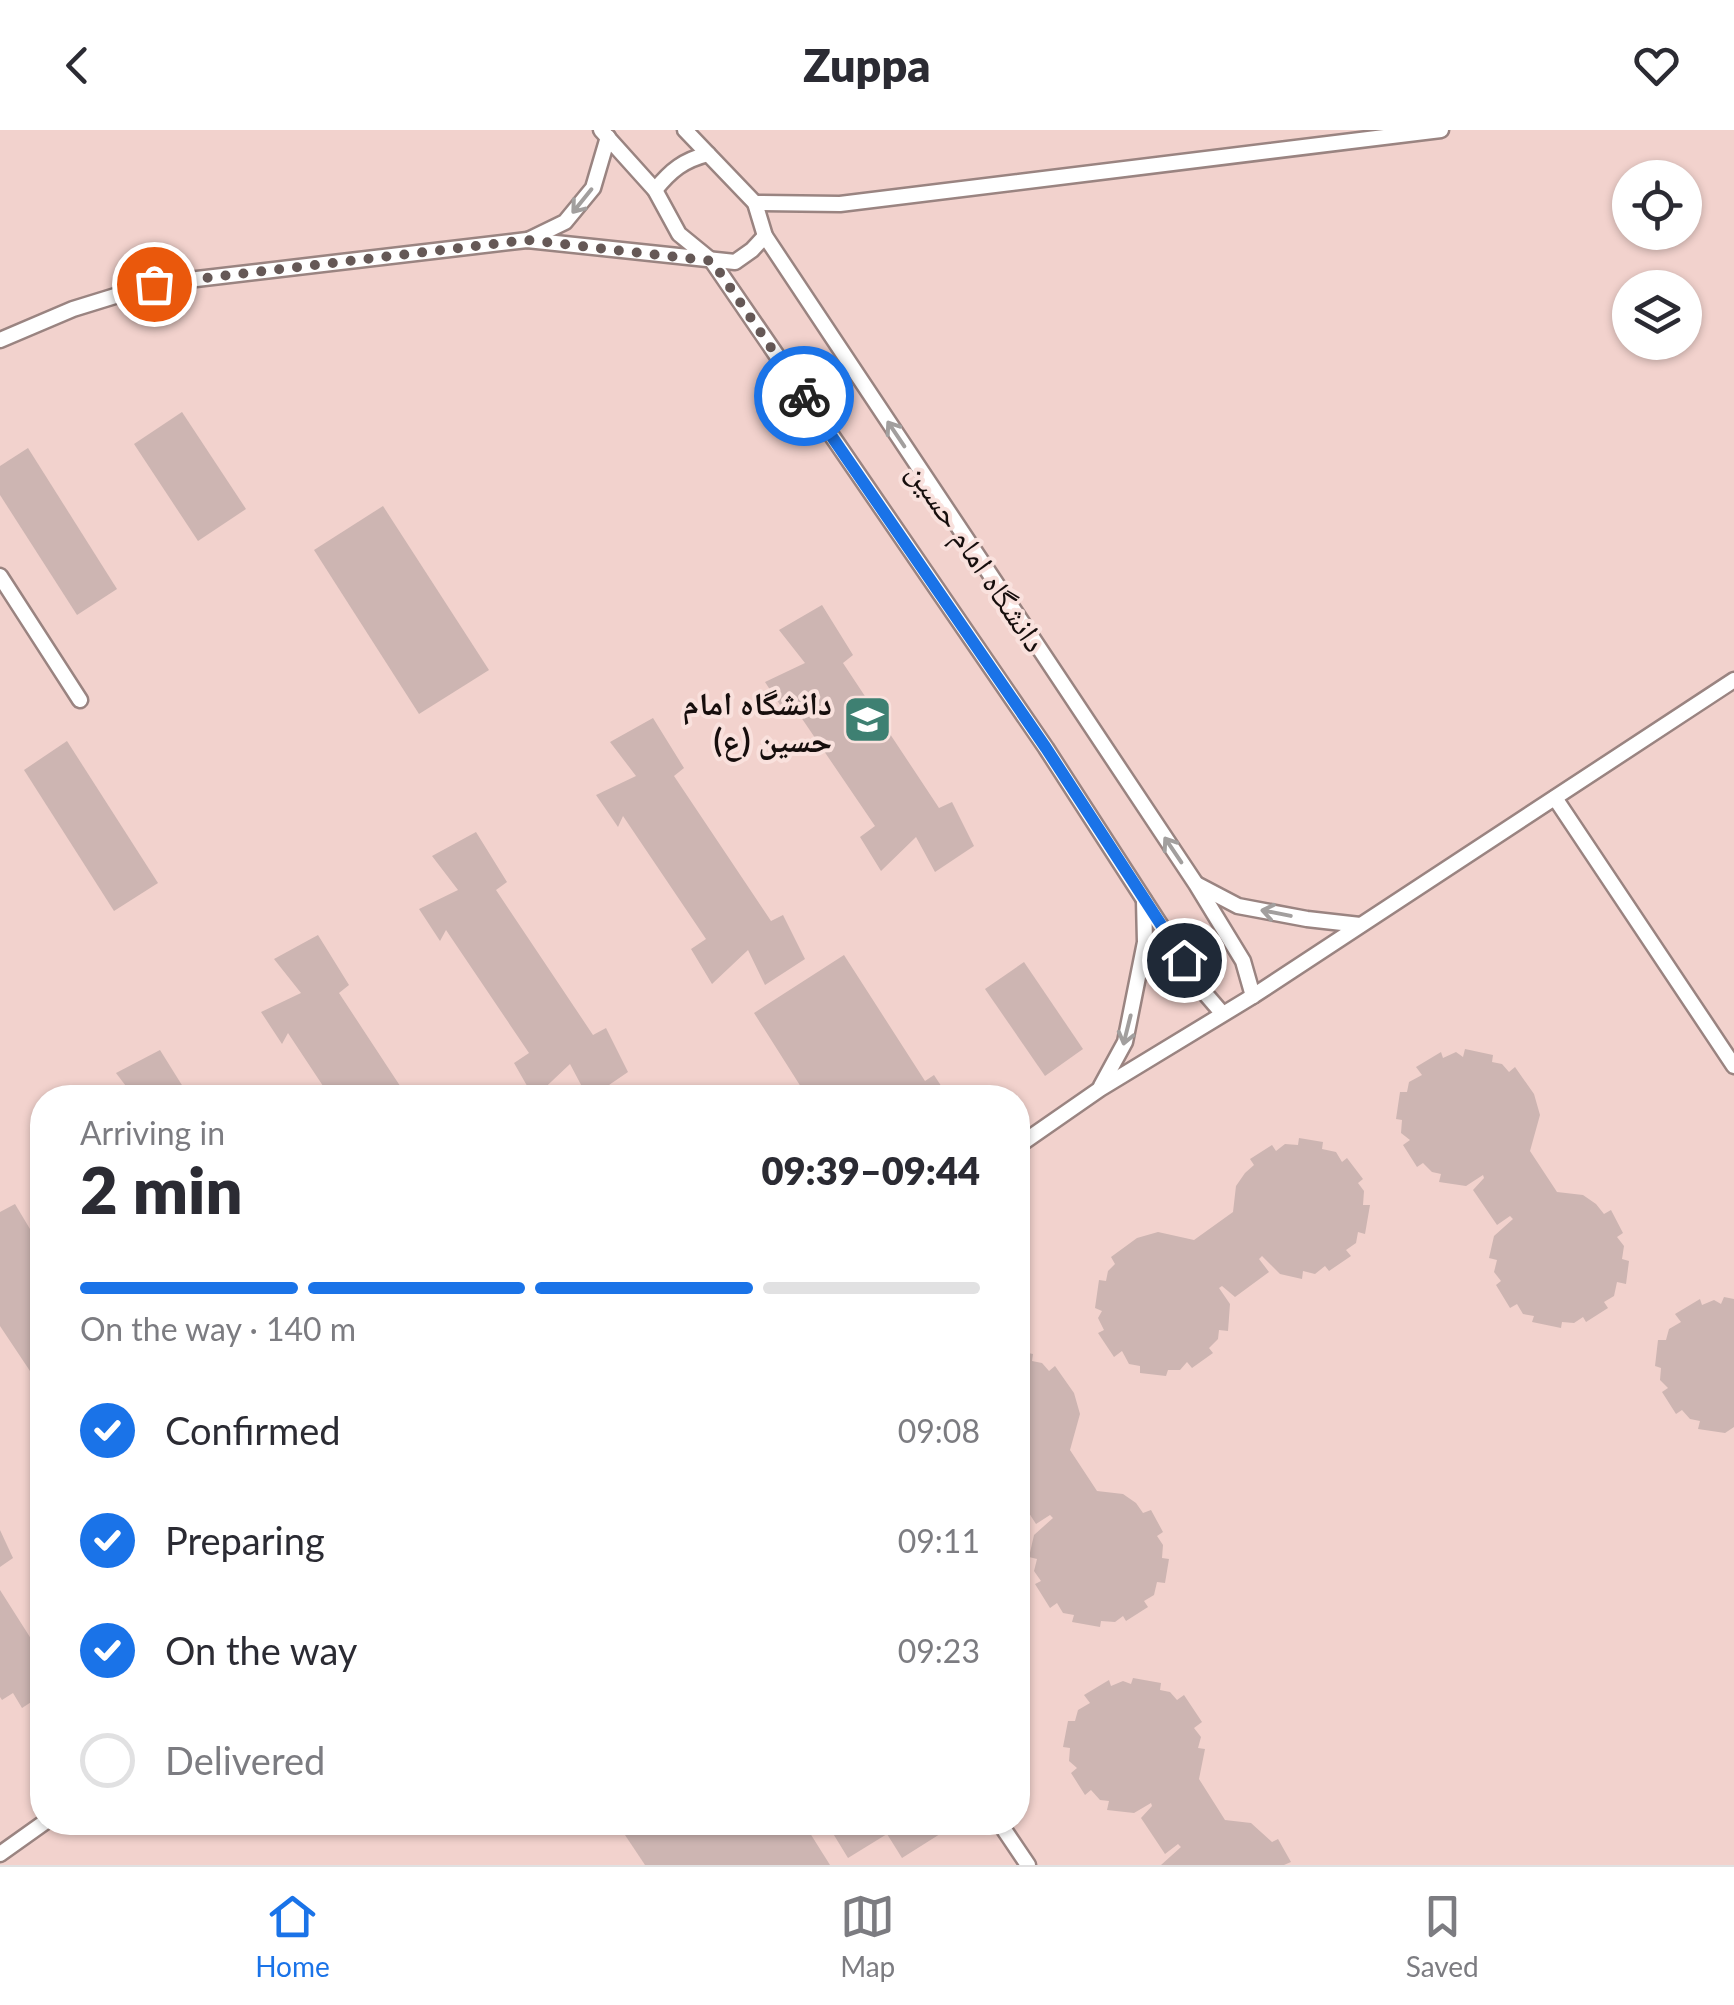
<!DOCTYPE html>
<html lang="en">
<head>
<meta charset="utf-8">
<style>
  :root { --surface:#fff; --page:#f2f2f3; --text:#2b2b33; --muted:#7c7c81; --line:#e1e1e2; --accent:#1a73e8 }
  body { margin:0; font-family:Lato,"Noto Naskh Arabic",sans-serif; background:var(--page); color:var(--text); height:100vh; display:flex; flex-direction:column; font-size:38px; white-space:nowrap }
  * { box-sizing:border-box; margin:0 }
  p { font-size:32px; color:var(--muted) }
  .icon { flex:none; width:55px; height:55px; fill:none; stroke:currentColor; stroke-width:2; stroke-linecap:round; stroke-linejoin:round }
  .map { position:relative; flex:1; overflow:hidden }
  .drawer { position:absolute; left:30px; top:955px; width:1000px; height:750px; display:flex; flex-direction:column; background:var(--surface); border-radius:40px; box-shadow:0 2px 8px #0004 }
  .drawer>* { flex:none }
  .fabs { position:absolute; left:1612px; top:30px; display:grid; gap:20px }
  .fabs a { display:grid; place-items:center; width:90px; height:90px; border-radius:50%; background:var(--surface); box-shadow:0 2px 8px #0004; font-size:50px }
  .pin { position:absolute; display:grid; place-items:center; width:85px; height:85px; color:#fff; margin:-42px; border:5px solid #fff; border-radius:50%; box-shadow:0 2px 10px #0007 }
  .courier { position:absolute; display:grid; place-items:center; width:100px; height:100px; margin:-50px; border:8px solid #1a73e8; border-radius:50%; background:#fff; color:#222; box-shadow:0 2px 12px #0007 }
  .summary em { font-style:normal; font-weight:800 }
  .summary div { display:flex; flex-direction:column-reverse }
  .summary { display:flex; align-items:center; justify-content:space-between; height:170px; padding:0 50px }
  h1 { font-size:65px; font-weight:800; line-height:75px }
  .bar { display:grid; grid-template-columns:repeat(4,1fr); gap:15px 10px; align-content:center; height:120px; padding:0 50px }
  .bar i { height:12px; border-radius:8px; background:var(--line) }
  .bar .on { background:var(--accent) }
  .bar p { grid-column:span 4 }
  ol { padding:0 50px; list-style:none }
  li { display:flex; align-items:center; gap:30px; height:110px }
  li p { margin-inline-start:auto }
  li .icon { padding:10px; border-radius:50%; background:var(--accent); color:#fff; stroke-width:4 }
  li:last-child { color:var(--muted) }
  li i { width:55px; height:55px; border:5px solid var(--line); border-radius:50% }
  header { display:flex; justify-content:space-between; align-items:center; height:130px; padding:0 50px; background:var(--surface); font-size:45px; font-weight:800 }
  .menu { display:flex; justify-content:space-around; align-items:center; height:140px; border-top:2px solid var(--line); background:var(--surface); font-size:28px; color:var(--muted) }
  .menu a { display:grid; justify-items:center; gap:5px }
  .menu .on { color:var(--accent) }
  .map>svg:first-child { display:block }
  .built { fill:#f2d2cd; fill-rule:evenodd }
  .building { fill:#cdb5b2 }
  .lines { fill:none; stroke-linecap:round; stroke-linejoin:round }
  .service-casing { stroke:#9a8481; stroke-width:19 }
  .service { stroke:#fff; stroke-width:14 }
  .oneway { stroke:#a29f9e }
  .done { stroke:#655856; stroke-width:10; stroke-dasharray:0 18 }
  .route { stroke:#1a73e8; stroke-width:12 }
  .labels { text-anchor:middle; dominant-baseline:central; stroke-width:8; stroke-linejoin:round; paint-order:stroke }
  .street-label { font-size:32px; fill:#160e0d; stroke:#f9e1dd }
  .poi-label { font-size:32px; font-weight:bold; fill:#160e0d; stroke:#f9e1dd; text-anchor:end }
</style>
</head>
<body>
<header><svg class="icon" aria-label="back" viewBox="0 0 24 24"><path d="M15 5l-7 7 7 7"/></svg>Zuppa<svg class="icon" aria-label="heart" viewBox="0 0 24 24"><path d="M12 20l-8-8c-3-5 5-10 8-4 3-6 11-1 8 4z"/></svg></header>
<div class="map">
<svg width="1734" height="1735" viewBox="0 0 1734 1735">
  <rect width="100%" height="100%" fill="#f9e1dd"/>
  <!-- built -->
  <path class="built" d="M 0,0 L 1734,0 L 1734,1735 L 0,1735 ZM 1630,48 L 1685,48 L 1685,102 L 1630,102 ZM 1630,158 L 1685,158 L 1685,212 L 1630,212 ZM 42,968 L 1018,968 L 1018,1692 L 42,1692 Z"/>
  <!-- building -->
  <g class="building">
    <polygon points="182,282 246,379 198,411 134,314"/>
    <polygon points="28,318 117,459 77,485 0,365 0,336"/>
    <polygon points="383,376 489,540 419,584 314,420"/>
    <polygon points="822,475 853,525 843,533 939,678 952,672 974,716 935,742 916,707 881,741 860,707 875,696 792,574 786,584 765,552 805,533 779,500"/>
    <polygon points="653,588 684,638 674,646 771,791 783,785 805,829 765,855 748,820 712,854 691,819 706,809 623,686 618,697 596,665 636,646 610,612"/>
    <polygon points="67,611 158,753 114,781 24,640"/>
    <polygon points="476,702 507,752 496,760 593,905 606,898 628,942 590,968 588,968 570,934 534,968 514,933 529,923 446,800 440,811 419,779 458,760 432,726"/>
    <polygon points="318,805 349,855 339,863 408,968 331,968 288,903 282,914 261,882 301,863 274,829"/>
    <polygon points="844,825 925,951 934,945 949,968 808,968 754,883"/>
    <polygon points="1024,832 1083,919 1045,946 985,859"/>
    <polygon points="1465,919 1493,925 1492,932 1502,934 1509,942 1515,937 1534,964 1540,985 1530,1021 1557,1062 1583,1065 1596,1074 1604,1084 1611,1080 1623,1103 1617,1107 1624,1116 1622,1129 1629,1131 1626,1154 1617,1152 1614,1166 1604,1172 1608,1178 1586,1192 1583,1187 1574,1193 1562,1192 1561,1198 1532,1192 1534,1186 1523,1184 1517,1174 1510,1178 1496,1155 1501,1151 1494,1142 1497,1130 1489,1128 1494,1106 1513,1089 1510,1086 1497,1095 1473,1060 1484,1048 1483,1045 1466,1056 1439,1052 1441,1044 1432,1042 1423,1033 1417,1037 1403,1015 1410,1010 1401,1003 1402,990 1396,989 1400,962 1407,962 1409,952 1422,945 1416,937 1441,922 1443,928 1456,922 1463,927"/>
    <polygon points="160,920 190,968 135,968 116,943"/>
    <polygon points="1299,1008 1323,1012 1322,1019 1336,1022 1342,1032 1347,1028 1363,1049 1358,1053 1364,1061 1363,1075 1370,1075 1365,1104 1358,1102 1356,1113 1346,1120 1351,1126 1329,1141 1325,1136 1315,1144 1303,1141 1302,1149 1280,1144 1262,1126 1259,1129 1269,1142 1235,1167 1222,1156 1219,1158 1230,1174 1228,1201 1219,1200 1218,1209 1209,1218 1213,1223 1192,1238 1187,1232 1180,1240 1168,1240 1166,1246 1140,1243 1140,1236 1129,1234 1122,1221 1114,1227 1098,1203 1104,1200 1098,1188 1102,1181 1095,1178 1099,1150 1106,1151 1108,1141 1115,1134 1111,1127 1137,1108 1158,1102 1194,1110 1233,1082 1236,1056 1245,1043 1254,1035 1250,1029 1272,1015 1276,1021 1285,1014 1298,1015"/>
    <polygon points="15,1074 42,1119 42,1126 35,1132 42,1143 42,1259 0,1196 0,1082"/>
    <polygon points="1724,1167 1734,1169 1734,1297 1725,1303 1698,1299 1700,1291 1690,1289 1682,1280 1676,1284 1662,1262 1668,1258 1660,1250 1661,1238 1655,1236 1658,1210 1666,1210 1669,1199 1681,1192 1675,1184 1700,1169 1702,1175 1714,1170 1721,1174"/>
    <polygon points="1018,1221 1033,1224 1032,1231 1042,1233 1049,1241 1055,1236 1074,1263 1080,1284 1070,1320 1097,1361 1123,1364 1136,1373 1143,1383 1151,1380 1163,1402 1157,1406 1163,1415 1162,1428 1169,1429 1165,1453 1157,1452 1154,1465 1144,1471 1148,1477 1126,1491 1123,1486 1115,1492 1101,1491 1100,1497 1072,1492 1074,1485 1063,1483 1057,1473 1050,1478 1035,1454 1041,1451 1034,1441 1037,1429 1029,1427 1034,1405 1053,1388 1050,1385 1036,1394 1018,1366 1018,1354 1024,1347 1023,1344 1018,1347"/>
    <polygon points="0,1400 13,1428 0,1437"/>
    <polygon points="0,1460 42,1526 42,1565 22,1578 13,1563 2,1570 0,1567"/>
    <polygon points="1133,1548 1161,1553 1160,1560 1170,1562 1177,1570 1184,1565 1202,1592 1194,1598 1201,1607 1198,1618 1205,1619 1199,1649 1225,1690 1251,1693 1272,1712 1278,1709 1291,1732 1284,1735 1161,1735 1181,1717 1178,1714 1165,1724 1141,1688 1152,1676 1151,1673 1134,1683 1107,1680 1109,1671 1100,1670 1091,1660 1085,1665 1071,1643 1077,1638 1069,1631 1070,1618 1063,1617 1068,1591 1075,1591 1078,1580 1090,1573 1084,1565 1109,1550 1111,1556 1123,1551 1131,1554"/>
    <polygon points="644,1692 803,1692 830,1735 645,1735 625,1705"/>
    <polygon points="826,1692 933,1692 940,1704 902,1728 887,1704 848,1728"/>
  </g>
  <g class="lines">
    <defs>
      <g id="service">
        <polyline points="601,0 655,60 679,104 712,131 1046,618 1203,861 1222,883"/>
        <polyline points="685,0 755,73 765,106 1196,754 1243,831 1253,866"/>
        <path d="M 655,60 C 671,40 684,30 708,24"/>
        <polyline points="755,73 840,74 1441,0"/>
        <polyline points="528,110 565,92 593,58 608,7"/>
        <polyline points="0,210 73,179 154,154 527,110 735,132 752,120 765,106"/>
        <polyline points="0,446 80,570"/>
        <polyline points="1555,668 1734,936"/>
        <polyline points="1198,755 1238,776 1307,789 1360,795"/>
        <polyline points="1101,956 1125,912 1145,812 1144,770"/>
        <polyline points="1018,1016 1100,959 1253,866 1734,550"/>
        <polyline points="999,1692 1028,1735"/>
        <polyline points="0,1724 45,1692"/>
      </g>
    </defs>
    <!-- service casing -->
    <use href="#service" class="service-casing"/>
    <!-- service -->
    <use href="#service" class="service"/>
  </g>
  <!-- one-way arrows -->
  <defs><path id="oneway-shaft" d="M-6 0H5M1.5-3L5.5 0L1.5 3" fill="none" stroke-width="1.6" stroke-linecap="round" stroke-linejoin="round" transform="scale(2.5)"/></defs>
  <g class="oneway">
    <use href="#oneway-shaft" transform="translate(582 71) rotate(129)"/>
    <use href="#oneway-shaft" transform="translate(896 304) rotate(-124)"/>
    <use href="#oneway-shaft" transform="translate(1173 720) rotate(-124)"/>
    <use href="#oneway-shaft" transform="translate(1276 783) rotate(-169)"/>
    <use href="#oneway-shaft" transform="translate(1127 900) rotate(104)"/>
  </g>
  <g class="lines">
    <!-- done -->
    <polyline class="done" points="154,154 527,110 712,131 804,266"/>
    <!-- route -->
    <polyline class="route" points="804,266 1046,618 1184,830"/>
  </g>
  <!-- icons -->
  <defs>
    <symbol id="university-square" viewBox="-11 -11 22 22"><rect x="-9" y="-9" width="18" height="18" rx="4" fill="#3e8072" stroke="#f9e1dd"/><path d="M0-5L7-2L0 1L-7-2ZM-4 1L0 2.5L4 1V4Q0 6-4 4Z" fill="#fff"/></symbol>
  </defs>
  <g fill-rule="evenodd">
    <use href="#university-square" x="840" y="562" width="55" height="55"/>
  </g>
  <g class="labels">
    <!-- street labels -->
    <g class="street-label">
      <text transform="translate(978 426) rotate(56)">دانشگاه امام حسین</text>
    </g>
    <!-- poi labels -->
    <g class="poi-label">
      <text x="832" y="572">دانشگاه امام<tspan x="832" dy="37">حسین (ع)</tspan></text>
    </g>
  </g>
</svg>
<div class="fabs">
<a><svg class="icon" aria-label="locate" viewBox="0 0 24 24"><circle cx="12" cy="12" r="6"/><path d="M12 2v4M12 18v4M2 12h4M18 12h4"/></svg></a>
<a><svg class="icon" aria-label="layers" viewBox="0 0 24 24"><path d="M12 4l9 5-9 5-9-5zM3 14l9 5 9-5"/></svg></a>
</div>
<div class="pin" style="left:154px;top:154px;background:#ea580c"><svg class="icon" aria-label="bag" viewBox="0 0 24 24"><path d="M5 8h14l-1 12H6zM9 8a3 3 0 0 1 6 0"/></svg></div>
<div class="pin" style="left:1184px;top:830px;background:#1f2937"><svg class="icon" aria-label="home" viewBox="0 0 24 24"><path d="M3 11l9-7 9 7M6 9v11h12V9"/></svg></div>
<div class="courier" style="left:804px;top:266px"><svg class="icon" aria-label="bike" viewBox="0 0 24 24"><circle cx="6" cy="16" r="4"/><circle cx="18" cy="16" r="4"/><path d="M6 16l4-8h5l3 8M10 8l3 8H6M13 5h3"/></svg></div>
<section class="drawer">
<div class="summary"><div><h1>2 min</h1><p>Arriving in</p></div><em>09:39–09:44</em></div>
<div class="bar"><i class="on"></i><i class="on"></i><i class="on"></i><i></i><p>On the way · 140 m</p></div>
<ol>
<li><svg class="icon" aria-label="check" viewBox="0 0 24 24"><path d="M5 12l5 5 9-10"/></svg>Confirmed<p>09:08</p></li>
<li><svg class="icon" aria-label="check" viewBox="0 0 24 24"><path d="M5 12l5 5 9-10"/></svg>Preparing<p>09:11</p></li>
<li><svg class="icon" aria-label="check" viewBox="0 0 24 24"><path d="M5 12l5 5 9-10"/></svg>On the way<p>09:23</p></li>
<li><i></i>Delivered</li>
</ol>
</section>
</div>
<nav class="menu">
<a class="on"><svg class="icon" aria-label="home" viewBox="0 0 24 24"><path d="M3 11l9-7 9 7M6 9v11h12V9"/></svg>Home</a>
<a><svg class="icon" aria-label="map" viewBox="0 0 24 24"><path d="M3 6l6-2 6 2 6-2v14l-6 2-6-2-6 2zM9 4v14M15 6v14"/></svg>Map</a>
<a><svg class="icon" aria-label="saved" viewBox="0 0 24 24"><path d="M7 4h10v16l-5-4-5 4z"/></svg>Saved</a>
</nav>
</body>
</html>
